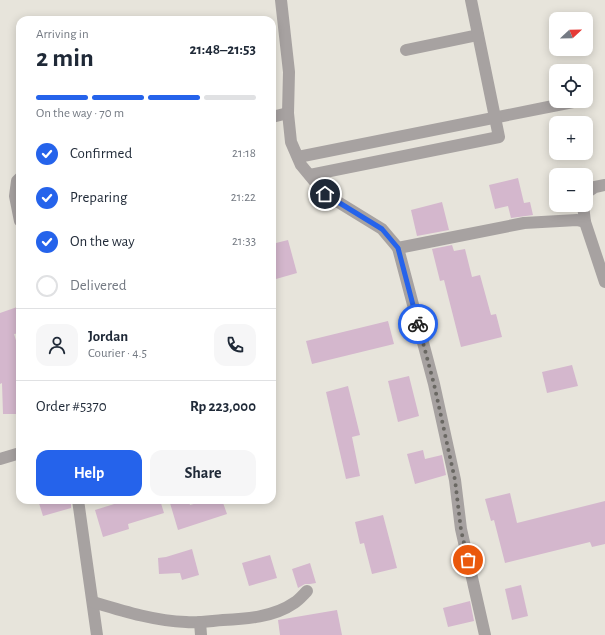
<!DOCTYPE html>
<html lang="en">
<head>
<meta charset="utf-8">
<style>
  :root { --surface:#fff; --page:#f6f6f7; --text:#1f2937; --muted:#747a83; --line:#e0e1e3; --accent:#2563eb }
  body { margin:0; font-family:"Alegreya Sans",sans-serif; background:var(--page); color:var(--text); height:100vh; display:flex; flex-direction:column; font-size:15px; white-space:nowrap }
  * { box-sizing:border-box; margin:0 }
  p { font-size:13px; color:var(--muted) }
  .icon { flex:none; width:22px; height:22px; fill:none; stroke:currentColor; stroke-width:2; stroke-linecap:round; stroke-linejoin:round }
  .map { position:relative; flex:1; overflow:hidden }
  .side { position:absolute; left:16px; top:16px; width:260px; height:488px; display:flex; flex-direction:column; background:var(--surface); border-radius:12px; box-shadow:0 2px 10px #0003 }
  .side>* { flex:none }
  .needle { width:26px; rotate:68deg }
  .tools { position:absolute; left:549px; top:12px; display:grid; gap:8px }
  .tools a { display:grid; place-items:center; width:44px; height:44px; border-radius:8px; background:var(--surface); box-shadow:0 2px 10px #0003; font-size:20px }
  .pin { position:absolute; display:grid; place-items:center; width:34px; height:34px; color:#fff; margin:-17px; border:2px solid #fff; border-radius:50%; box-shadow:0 1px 4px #0007 }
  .courier { position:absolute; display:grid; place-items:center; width:40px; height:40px; margin:-20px; border:3px solid #2563eb; border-radius:50%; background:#fff; color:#222; box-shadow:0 1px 5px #0007 }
  .overview em { font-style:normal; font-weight:600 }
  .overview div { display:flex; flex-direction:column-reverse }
  .overview { display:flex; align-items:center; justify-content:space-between; height:68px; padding:0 20px }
  h1 { font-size:26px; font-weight:600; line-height:30px }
  .bar { display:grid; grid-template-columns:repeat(4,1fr); gap:6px 4px; align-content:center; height:48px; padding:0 20px }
  .bar i { height:5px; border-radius:3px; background:var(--line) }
  .bar .on { background:var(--accent) }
  .bar p { grid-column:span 4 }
  .line { display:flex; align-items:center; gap:10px; padding:0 20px; border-top:1px solid var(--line) }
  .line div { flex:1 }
  .round { display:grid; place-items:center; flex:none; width:42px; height:42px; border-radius:12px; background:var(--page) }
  ol { padding:0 20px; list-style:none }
  li { display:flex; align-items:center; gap:12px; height:44px }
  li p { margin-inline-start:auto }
  li .icon { padding:4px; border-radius:50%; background:var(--accent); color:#fff; stroke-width:4 }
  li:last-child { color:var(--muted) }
  li i { width:22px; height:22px; border:2px solid var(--line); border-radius:50% }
  .cta { display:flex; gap:8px; margin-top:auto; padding:8px 20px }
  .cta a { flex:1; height:46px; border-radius:12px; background:var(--accent); color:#fff; font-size:16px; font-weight:600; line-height:46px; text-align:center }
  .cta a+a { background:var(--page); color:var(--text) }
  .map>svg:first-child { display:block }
  .building { fill:#d4b7cd }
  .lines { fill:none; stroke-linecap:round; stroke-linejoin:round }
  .street { stroke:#a7a2a1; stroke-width:12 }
  .done { stroke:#6a6863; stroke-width:4; stroke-dasharray:0 7.2 }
  .route { stroke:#2563eb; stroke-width:5 }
</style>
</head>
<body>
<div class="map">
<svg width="605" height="635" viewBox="0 0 605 635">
  <rect width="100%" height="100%" fill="#e7e4db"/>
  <!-- building -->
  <g class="building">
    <polygon points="518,178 524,203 530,202 533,215 511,218 508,206 495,209 489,185"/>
    <polygon points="442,202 449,230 417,236 411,210"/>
    <polygon points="288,240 297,273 276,279 272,264 272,244"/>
    <polygon points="452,245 454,251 465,249 472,277 480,275 491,315 496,314 502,337 461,347 444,280 440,281 432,249"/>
    <polygon points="20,306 20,333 14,334 20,353 20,414 3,414 2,383 0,384 0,313"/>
    <polygon points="388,321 394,344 312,364 306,341"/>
    <polygon points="572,365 578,386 547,393 542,372"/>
    <polygon points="409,376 419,416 398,422 388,381"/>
    <polygon points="348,386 360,435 352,437 360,476 346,479 326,392"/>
    <polygon points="423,450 425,459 442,455 446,475 415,484 407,454"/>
    <polygon points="510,493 517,523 605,501 605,544 592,547 590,542 505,563 494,520 491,521 485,499"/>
    <polygon points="38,500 71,500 71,508 43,516"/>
    <polygon points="127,500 160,500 164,513 128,524 129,529 103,537 95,510"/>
    <polygon points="181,500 188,500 190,505 208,500 222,500 227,514 178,530 170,503"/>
    <polygon points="383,515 397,568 372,574 364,543 360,544 355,522"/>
    <polygon points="192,549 199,575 182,580 180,573 159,574 158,558 166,557"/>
    <polygon points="270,555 277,578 249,586 242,563"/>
    <polygon points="310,563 316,583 310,584 305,584 298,588 292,569"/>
    <polygon points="521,585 528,616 512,620 505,589"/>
    <polygon points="470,601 474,621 448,627 443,608"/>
    <polygon points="337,610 342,635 280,635 278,620"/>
  </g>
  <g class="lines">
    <!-- street -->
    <g class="street">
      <polyline points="281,0 289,72 288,113 291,142 301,165 325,194 382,229 398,248 434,384 455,480 461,529 485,635"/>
      <polyline points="406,50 478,35"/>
      <polyline points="272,117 288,113"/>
      <polyline points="298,157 573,102"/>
      <polyline points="310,175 499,137 471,0"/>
      <polyline points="20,178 17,181 15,196 20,221"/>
      <polyline points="586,193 595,187 605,185"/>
      <polyline points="583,205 585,222"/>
      <polyline points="398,248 524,223 577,220 585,222 605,282"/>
      <polyline points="0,459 20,453"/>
      <polyline points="78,500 97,635"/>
      <path d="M 93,602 C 123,611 155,621 186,622 C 199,623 210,621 223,620 C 246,619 274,617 294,603 C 299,600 303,595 307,591"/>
      <polyline points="200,622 201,635"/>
    </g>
  </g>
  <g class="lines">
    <!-- done -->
    <polyline class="done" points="418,324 434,384 455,480 461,530 468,560"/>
    <!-- route -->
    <polyline class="route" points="325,194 382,229 398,248 418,324"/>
  </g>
</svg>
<div class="tools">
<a><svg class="needle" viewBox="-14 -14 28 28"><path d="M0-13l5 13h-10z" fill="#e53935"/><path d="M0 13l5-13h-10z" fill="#747a83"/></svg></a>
<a><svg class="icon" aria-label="locate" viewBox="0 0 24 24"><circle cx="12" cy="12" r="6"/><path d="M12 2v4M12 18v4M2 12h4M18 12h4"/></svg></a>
<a>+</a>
<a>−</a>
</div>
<div class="pin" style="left:468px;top:560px;background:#ea580c"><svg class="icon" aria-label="bag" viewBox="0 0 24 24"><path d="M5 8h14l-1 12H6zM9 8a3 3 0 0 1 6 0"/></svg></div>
<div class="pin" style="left:325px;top:194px;background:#1f2937"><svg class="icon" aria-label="home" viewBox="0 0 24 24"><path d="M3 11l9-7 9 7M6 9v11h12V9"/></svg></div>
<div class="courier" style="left:418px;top:324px"><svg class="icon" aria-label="bike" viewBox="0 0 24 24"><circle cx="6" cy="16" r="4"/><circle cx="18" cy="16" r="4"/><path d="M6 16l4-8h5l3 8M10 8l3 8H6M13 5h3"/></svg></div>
<section class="side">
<div class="overview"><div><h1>2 min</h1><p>Arriving in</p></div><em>21:48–21:53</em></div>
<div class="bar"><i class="on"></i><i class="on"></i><i class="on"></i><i></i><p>On the way · 70 m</p></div>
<ol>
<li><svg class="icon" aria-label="check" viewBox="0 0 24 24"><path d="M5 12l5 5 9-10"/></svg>Confirmed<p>21:18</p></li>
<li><svg class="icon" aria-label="check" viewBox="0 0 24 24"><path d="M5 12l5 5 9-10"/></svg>Preparing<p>21:22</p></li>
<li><svg class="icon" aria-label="check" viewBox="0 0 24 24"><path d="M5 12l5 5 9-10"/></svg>On the way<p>21:33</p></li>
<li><i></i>Delivered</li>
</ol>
<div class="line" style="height:72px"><a class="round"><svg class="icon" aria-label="person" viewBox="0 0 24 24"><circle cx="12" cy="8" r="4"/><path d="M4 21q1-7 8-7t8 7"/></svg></a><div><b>Jordan</b><p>Courier · 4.5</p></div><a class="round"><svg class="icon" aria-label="phone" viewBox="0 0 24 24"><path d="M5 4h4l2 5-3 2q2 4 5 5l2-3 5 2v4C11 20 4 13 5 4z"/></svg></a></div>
<div class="line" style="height:52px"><div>Order #5370</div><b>Rp 223,000</b></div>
<div class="cta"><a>Help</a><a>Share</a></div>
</section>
</div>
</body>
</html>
